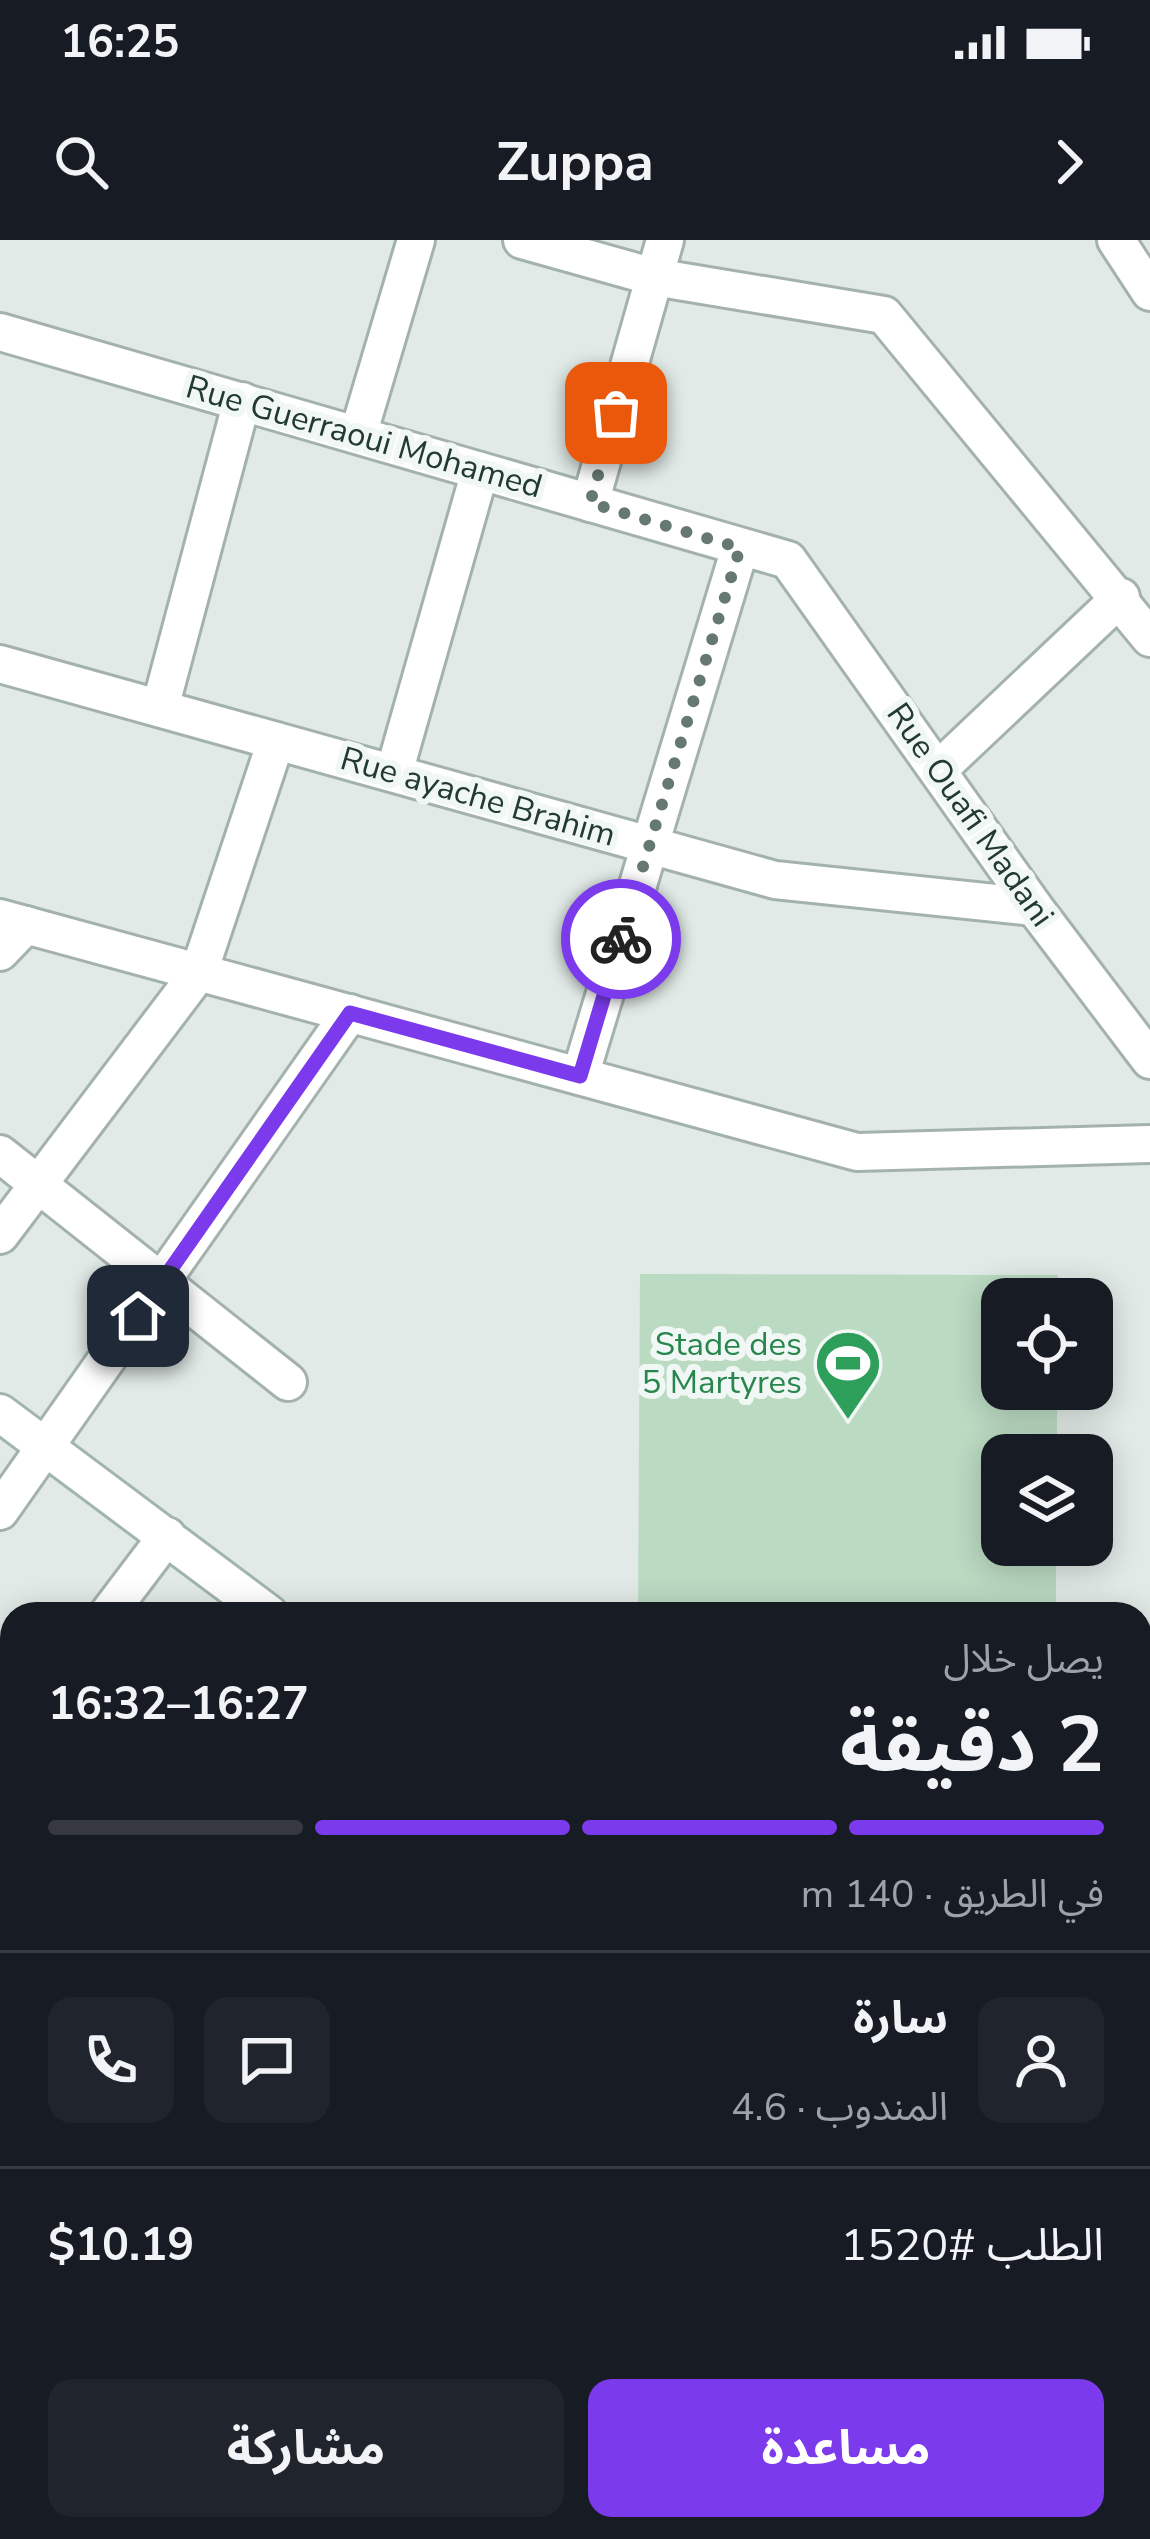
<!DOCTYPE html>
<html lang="ar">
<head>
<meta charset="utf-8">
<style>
  :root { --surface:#171b24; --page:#20242c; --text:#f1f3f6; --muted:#9ea1a6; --line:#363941; --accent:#7c3aed }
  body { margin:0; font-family:"Nunito Sans","Noto Sans Arabic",sans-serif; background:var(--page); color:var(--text); direction:rtl; height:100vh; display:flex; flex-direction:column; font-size:45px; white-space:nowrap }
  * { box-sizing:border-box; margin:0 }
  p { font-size:39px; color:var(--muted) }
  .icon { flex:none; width:66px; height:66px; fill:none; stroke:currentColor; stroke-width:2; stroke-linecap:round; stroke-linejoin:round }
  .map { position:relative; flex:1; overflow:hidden; direction:ltr }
  .side { position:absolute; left:0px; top:1362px; width:1152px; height:939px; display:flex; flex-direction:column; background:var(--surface); border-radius:36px 36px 0 0; box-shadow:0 6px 30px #0003; direction:rtl }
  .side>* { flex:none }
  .tools { position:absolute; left:981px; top:1038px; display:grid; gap:24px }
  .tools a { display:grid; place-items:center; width:132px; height:132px; border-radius:24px; background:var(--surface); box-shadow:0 6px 30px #0003; font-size:60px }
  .pin { position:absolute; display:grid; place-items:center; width:102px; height:102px; color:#fff; margin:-51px; border-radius:24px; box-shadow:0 6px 18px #0006 }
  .courier { position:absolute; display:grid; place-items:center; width:120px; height:120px; margin:-60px; border:9px solid #7c3aed; border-radius:50%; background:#fff; color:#222; box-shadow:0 3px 15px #0007 }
  .head em { font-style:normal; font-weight:700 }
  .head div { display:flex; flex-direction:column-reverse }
  .head { display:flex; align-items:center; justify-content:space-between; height:204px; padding:0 48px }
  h1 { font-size:78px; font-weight:700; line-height:90px }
  .bar { display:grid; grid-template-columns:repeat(4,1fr); gap:18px 12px; align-content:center; height:144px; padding:0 48px }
  .bar i { height:15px; border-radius:9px; background:var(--line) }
  .bar .selected { background:var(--accent) }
  .bar p { grid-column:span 4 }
  .line { display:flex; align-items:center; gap:30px; padding:0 48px; border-top:3px solid var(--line) }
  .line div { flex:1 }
  .round { display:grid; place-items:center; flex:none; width:126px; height:126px; border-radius:24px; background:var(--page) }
  .button { display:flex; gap:24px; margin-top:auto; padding:24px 48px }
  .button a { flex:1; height:138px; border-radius:24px; background:var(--accent); color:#fff; font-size:48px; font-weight:700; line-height:138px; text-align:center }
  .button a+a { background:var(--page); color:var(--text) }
  .status { display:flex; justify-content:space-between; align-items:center; height:84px; padding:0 60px; background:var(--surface); direction:ltr }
  .status svg { height:33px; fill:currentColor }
  header { display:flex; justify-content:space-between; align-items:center; height:156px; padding:0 48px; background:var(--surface); font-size:54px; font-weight:700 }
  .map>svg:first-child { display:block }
  .green { fill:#bbdac2 }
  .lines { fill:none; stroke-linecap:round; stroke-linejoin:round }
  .minor-casing { stroke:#a4b2ad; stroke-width:42 }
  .secondary-casing { stroke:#a0b5ad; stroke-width:42 }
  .minor { stroke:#fff; stroke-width:36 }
  .secondary { stroke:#fff; stroke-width:36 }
  .done { stroke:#657872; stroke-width:12; stroke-dasharray:0 21.6 }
  .route { stroke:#7c3aed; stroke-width:15 }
  .labels { text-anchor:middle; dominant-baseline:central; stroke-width:12; stroke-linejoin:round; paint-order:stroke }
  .street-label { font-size:33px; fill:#223a33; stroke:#f1f7f4 }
  .leisure-label { font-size:33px; fill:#27864d; stroke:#f1f7f4; text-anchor:end }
</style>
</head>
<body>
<div class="status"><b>16:25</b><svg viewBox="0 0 49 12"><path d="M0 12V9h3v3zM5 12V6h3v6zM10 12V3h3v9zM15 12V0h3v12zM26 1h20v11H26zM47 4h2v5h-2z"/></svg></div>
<header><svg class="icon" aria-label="forward" viewBox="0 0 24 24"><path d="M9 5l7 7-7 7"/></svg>Zuppa<svg class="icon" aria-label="search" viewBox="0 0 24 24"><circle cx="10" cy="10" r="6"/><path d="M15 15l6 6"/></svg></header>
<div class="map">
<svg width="1150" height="2299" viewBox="0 0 1150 2299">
  <rect width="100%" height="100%" fill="#e1eae6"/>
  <!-- green -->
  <polygon class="green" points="640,1034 1058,1035 1057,1059 1002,1059 1002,1149 1057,1149 1057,1215 1002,1215 1002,1305 1056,1305 1056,1374 638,1374"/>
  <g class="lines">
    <defs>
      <g id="minor">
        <polyline points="522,0 654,37 884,75 1150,398"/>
        <polyline points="1116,0 1150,52"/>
        <polyline points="0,92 788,320 1034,667 1150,820"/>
        <polyline points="358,195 416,0"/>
        <polyline points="590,263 665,0"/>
        <polyline points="0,424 775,640 1034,667"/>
        <polyline points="160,468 242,161"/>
        <polyline points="938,530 1121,357"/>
        <polyline points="394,533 480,231"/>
        <polyline points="0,678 857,912 1150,904"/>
        <polyline points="0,712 26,685"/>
        <polyline points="580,836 740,308"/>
        <polyline points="0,914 288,1142"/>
        <polyline points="0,995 199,732 276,501"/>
        <polyline points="0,1271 350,773"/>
        <polyline points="108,1374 167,1296"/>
        <polyline points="0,1491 12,1500"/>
        <polyline points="10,1659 12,1659"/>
        <polyline points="1140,1931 1150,1896"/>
        <polyline points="1140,2067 1150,2090"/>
        <polyline points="244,2289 252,2299"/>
        <polyline points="615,2289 622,2299"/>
        <polyline points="964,2299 977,2289"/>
        <polyline points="1102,2299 1124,2289"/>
      </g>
      <g id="secondary">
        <polyline points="0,1173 269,1374"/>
        <polyline points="1140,2022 1150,2025"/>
        <polyline points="0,2085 12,2083"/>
      </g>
    </defs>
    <!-- minor casing -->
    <use href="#minor" class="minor-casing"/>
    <!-- secondary casing -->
    <use href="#secondary" class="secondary-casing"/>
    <!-- minor -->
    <use href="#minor" class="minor"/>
    <!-- secondary -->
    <use href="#secondary" class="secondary"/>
  </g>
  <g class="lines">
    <!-- done -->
    <polyline class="done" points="616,173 590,263 740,308 621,699"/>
    <!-- route -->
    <polyline class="route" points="138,1076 350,773 580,836 621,699"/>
  </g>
  <!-- icons -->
  <defs>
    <symbol id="stadium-pin" viewBox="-11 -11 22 30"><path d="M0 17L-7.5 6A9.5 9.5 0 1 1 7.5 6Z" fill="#2e9e5b" stroke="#f1f7f4"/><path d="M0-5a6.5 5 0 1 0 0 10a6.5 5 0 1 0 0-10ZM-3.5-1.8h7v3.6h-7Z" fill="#fff"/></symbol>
  </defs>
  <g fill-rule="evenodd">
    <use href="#stadium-pin" x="810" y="1085" width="76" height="104"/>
  </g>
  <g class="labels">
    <!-- street labels -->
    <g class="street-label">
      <text transform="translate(364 197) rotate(16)">Rue Guerraoui Mohamed</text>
      <text transform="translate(478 557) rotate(16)">Rue ayache Brahim</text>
      <text transform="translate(970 575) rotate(55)">Rue Ouafi Madani</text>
    </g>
    <!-- leisure labels -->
    <g class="leisure-label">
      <text x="802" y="1104">Stade des<tspan x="802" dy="38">5 Martyres</tspan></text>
    </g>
  </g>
</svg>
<div class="tools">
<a><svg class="icon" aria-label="locate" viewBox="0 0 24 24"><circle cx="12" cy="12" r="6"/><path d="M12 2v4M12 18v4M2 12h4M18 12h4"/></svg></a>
<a><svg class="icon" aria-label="layers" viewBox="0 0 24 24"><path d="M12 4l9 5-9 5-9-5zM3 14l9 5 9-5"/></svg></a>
</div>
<div class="pin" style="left:616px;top:173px;background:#ea580c"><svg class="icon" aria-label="bag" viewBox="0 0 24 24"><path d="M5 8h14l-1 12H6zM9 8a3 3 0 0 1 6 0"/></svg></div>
<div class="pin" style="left:138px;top:1076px;background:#1f2937"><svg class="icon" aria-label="home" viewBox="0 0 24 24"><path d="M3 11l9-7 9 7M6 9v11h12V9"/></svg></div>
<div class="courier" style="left:621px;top:699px"><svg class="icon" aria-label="bike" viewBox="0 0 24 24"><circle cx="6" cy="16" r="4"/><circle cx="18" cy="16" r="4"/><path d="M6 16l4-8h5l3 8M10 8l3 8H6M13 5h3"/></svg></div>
<section class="side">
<div class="head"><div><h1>2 دقيقة</h1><p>يصل خلال</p></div><em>16:27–16:32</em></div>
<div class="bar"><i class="selected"></i><i class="selected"></i><i class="selected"></i><i></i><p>في الطريق · 140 m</p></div>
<div class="line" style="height:216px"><a class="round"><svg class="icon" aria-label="person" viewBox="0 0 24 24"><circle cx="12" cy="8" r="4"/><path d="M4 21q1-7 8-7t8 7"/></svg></a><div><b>سارة</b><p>المندوب · 4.6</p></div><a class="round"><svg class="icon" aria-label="chat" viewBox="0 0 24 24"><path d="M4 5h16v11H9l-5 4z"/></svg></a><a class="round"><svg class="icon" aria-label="phone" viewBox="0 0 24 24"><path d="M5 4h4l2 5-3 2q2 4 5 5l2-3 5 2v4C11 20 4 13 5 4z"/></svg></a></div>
<div class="line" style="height:156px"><div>الطلب #1520</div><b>$10.19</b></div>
<div class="button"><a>مساعدة</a><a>مشاركة</a></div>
</section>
</div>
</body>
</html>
